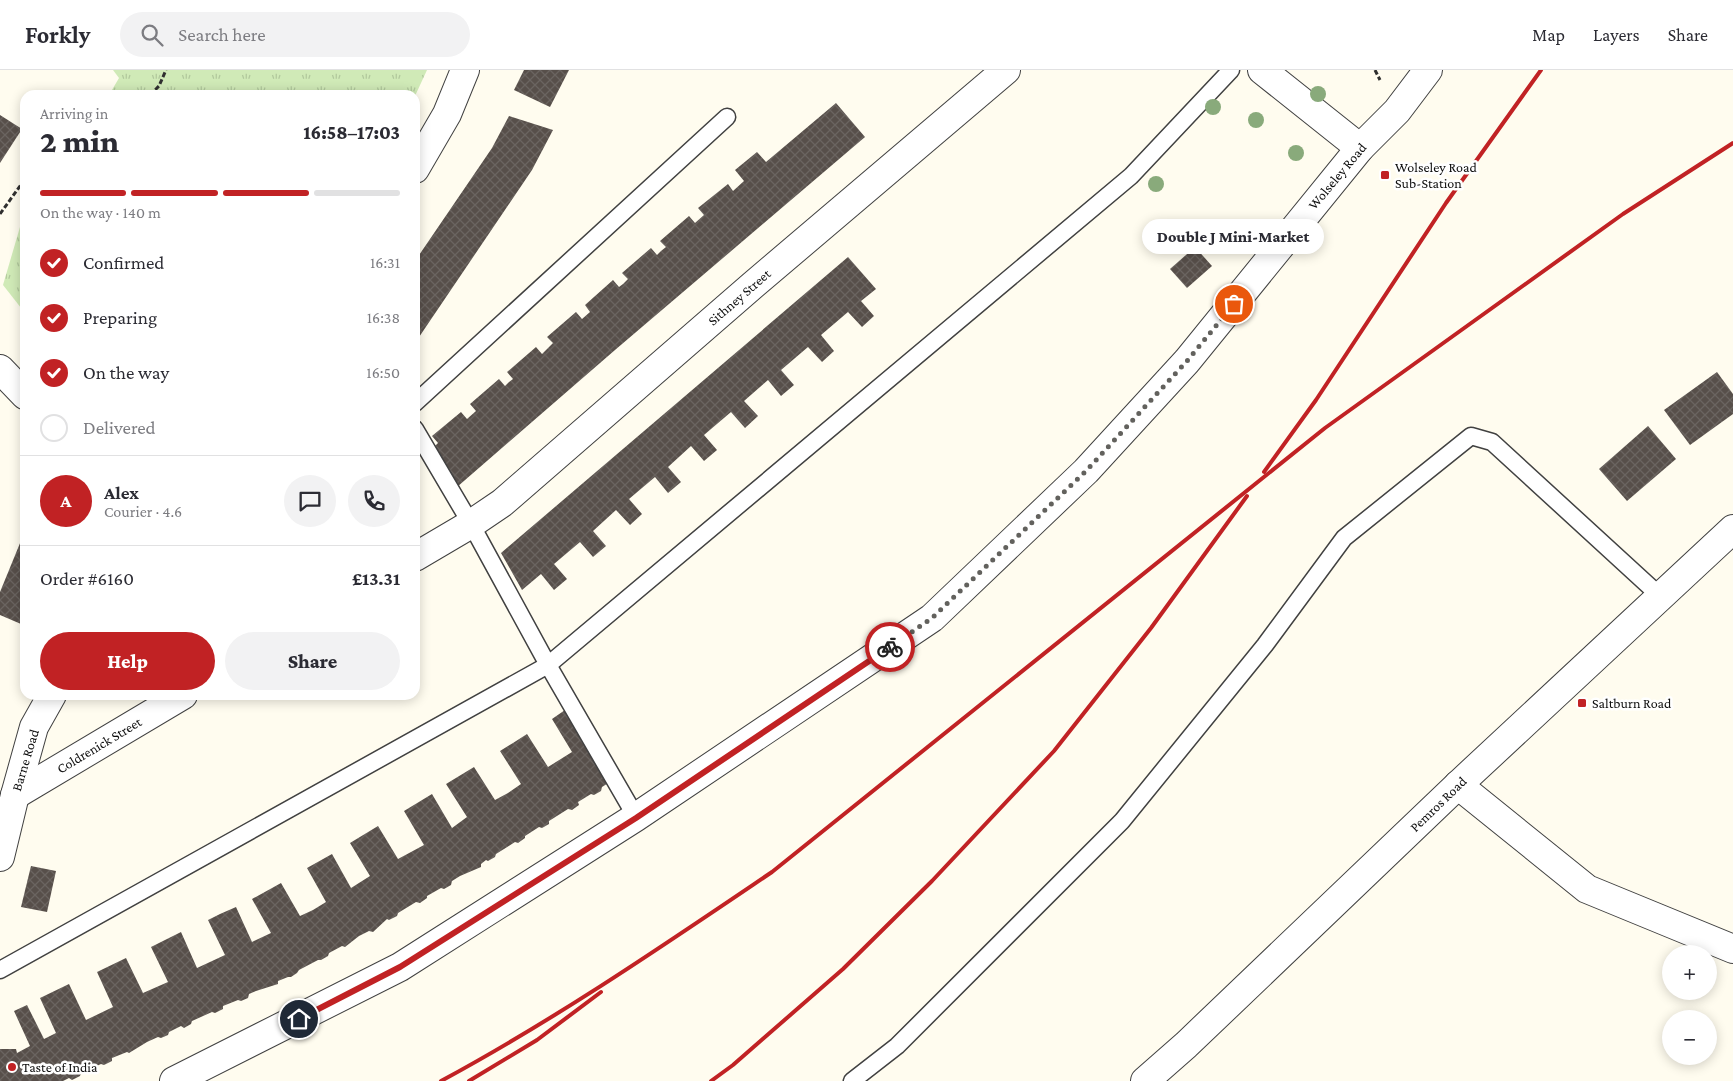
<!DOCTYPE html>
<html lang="en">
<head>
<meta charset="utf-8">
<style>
  :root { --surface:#fff; --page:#f2f2f3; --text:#2b2b33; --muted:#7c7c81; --line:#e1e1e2; --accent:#c12224 }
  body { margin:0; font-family:"Crimson Pro",serif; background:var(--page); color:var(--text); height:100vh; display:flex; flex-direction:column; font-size:19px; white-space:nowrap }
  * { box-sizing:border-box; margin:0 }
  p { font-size:16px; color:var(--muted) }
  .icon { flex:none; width:28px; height:28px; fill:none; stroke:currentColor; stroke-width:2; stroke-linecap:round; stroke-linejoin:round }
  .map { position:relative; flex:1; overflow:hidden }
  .panel { position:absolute; left:20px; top:20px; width:400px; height:610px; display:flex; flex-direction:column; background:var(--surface); border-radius:15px; box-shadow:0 2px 12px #0003 }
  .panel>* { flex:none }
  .fabs { position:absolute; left:1662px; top:875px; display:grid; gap:10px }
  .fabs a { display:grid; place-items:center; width:55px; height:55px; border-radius:50%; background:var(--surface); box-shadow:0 2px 12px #0003; font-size:25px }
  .pin { position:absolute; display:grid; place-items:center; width:42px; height:42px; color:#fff; margin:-21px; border:2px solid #fff; border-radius:50%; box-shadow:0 1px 5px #0007 }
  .courier { position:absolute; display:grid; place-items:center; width:50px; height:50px; margin:-25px; border:4px solid #c12224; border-radius:50%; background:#fff; color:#222; box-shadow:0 1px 6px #0007 }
  .bubble { position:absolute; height:35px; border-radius:18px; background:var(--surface); box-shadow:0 2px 12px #0003; font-size:16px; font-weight:800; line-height:35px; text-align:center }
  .summary em { font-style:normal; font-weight:800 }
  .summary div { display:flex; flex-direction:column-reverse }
  .summary { display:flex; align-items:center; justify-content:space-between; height:85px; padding:0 20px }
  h1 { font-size:32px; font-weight:800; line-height:38px }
  .bar { display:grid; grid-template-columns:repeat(4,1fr); gap:8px 5px; align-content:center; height:60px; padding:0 20px }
  .bar i { height:6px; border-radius:4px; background:var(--line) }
  .bar .current { background:var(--accent) }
  .bar p { grid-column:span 4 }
  .line { display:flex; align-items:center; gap:12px; padding:0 20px; border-top:1px solid var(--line) }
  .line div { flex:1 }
  .round { display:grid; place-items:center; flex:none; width:52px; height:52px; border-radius:26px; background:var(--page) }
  ol { padding:0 20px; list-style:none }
  li { display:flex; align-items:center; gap:15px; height:55px }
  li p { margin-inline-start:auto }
  li .icon { padding:5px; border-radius:50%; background:var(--accent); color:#fff; stroke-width:4 }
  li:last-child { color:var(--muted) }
  li i { width:28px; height:28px; border:2px solid var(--line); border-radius:50% }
  .action { display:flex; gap:10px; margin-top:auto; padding:10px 20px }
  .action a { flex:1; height:58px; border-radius:30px; background:var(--accent); color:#fff; font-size:20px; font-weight:800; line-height:58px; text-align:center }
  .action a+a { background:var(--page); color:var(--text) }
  header { display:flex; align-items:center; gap:30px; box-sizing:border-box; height:70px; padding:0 25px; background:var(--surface); border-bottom:1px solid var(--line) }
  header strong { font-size:24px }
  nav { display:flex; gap:28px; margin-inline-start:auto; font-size:18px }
  .search { width:350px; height:45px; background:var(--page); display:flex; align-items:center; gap:12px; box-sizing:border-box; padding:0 18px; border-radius:28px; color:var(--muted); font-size:19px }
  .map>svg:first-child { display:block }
  .grass { fill:url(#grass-tufts) }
  .building { fill:url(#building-cross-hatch) }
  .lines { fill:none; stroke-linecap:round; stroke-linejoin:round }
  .lane-casing { stroke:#414141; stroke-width:19 }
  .street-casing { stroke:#414141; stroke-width:30 }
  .path { stroke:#303030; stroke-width:3; stroke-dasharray:5 2.5; stroke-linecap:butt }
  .lane { stroke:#fff; stroke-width:16 }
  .street { stroke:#fff; stroke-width:28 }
  .rail { stroke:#c12224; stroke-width:4 }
  .tree { fill:#89aa7b }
  .done { stroke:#62615d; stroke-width:5; stroke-dasharray:0 9 }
  .route { stroke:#c12224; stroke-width:6 }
  .poi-dot { fill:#c12224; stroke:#fff; stroke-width:2 }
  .labels { text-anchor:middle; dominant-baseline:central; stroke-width:5; stroke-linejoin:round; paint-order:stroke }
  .poi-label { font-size:14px; fill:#0e0e0e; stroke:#fff; text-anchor:start }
  .street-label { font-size:14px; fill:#0e0e0e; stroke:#fff }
</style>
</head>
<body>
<header>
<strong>Forkly</strong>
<div class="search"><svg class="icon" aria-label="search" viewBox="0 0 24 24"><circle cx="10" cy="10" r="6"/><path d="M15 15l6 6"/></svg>Search here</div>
<nav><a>Map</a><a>Layers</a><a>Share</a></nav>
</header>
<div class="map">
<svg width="1733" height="1011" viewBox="0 0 1733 1011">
  <defs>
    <pattern id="grass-tufts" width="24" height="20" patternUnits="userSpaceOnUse" patternTransform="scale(1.25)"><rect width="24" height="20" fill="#d0eab7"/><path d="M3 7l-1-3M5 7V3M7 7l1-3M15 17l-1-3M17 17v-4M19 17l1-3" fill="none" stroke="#b1c89c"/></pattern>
    <pattern id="building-cross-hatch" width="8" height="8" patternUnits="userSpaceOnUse" patternTransform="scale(1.25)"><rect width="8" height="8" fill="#574f4a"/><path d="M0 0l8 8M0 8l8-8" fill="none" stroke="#6a6460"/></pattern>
  </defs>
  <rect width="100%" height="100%" fill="#fffcef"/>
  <!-- grass -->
  <g class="grass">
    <polygon points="113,0 427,0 415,26 109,25 119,8"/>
    <polygon points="25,140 25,243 3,215"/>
  </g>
  <!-- building -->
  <g class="building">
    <polygon points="524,0 569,0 550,37 514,20"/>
    <polygon points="836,33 865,67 615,280 457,417 434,377 438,373 432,366 461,342 467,349 476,341 470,334 499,309 505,316 509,312 513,309 507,302 536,277 542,284 553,273 547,267 576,242 582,249 590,242 585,235 613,210 619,217 623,214 628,209 622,203 651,178 657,185 661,181 666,177 660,171 689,146 695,153 704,145 698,138 728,114 733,121 744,111 735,100 757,82 766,92"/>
    <polygon points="0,45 22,59 0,93"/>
    <polygon points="509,46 553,60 532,100 415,273 415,191 492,78"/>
    <polygon points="1195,177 1212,196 1187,218 1170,199"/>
    <polygon points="848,187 876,219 861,231 874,246 862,257 848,242 821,265 834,281 822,292 808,277 781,300 794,315 781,326 768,310 744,331 758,346 745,358 731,342 704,365 717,380 704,391 691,376 668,397 681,412 668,423 655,407 629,429 642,444 630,455 616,440 593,461 606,476 593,487 580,472 554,494 567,509 554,520 541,504 522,520 501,483"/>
    <polygon points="1717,302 1733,324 1733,344 1690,375 1664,340"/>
    <polygon points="1648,356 1676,389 1627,431 1599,399"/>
    <polygon points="25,461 25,544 21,554 0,545 0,522"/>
    <polygon points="565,640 610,712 602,717 601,721 594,725 591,724 578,732 579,735 572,740 568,739 549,751 549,754 542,758 539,757 525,766 525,768 518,773 515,772 496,784 495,787 488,791 486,790 481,794 481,797 460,806 452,811 451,815 444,819 441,818 427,826 427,828 420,833 416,832 398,843 397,846 389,850 387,849 373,862 369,861 359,866 345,877 342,876 329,883 328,886 321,890 318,890 299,900 297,903 291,907 288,907 278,911 278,914 256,921 249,924 248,928 241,931 238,930 223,936 223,939 215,943 212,942 192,951 191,954 184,958 181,956 169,962 168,965 161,968 158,967 147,972 129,983 127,982 112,988 112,991 104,995 101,994 81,1003 80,1006 72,1010 69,1008 63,1011 0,1011 0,979 16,979 17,983 30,976 14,941 27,935 44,969 56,963 40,928 69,914 86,950 113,937 97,902 126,888 143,923 168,912 151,877 181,862 197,898 225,885 208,850 220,844 236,837 252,872 271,863 252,829 281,813 300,846 313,840 326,832 307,798 332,784 351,818 370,806 350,773 378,756 398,789 424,775 404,741 432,724 452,758 467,747 446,714 474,697 495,730 508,723 521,714 500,681 513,673 527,664 548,697 572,682 552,649"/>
    <polygon points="31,796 56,801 47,842 21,837"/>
  </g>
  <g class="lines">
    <defs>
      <g id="lane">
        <polyline points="415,333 727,47"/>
        <polyline points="415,359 471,454 548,595 636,747"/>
        <polyline points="0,900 548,595 1131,106 1231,0"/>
        <polyline points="852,1011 897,976 1122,751 1265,575 1344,468 1471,366 1492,372 1660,526"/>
      </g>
      <g id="street">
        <polyline points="1262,0 1360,78"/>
        <polyline points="415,99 447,44 465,0"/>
        <polyline points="0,299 25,325"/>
        <polyline points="415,487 471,454 502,433 753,215 1006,0"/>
        <polyline points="1458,715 1587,819 1733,879"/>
        <polyline points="15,725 183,625"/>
        <polyline points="0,787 15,725 34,657 52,625"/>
        <polyline points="174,1011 400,897 636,747 932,548 1086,401 1187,291 1360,78 1397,41 1428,0"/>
        <polyline points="1145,1011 1186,975 1458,715 1733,459"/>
      </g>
    </defs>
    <!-- lane casing -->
    <use href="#lane" class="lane-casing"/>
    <!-- street casing -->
    <use href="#street" class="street-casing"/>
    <!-- path -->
    <g class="path">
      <polyline points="1375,0 1380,10"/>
      <polyline points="150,25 159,16 166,0"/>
      <polyline points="0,144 25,109"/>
    </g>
    <!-- lane -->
    <use href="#lane" class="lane"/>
    <!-- street -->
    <use href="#street" class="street"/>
    <!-- rail -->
    <g class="rail">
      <polyline points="1264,402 1316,330 1446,133 1541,0"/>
      <path d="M 441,1011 C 556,949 664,875 772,802 L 1325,358 L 1623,144 L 1733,73"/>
      <polyline points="469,1011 537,970 601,922"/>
      <polyline points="711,1011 733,995 843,899 932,811 1054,681 1151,558 1247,426"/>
    </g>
  </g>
  <!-- trees -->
  <g class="tree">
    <circle cx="1318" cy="24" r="8"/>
    <circle cx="1213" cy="37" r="8"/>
    <circle cx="1256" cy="50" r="8"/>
    <circle cx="1296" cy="83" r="8"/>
    <circle cx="1156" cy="114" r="8"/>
  </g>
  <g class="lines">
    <!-- done -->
    <polyline class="done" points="890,577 932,548 1086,401 1187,291 1234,234"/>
    <!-- route -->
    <polyline class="route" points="299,949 400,897 636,748 890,577"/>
  </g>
  <!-- markers -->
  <g class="poi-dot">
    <rect x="1380" y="100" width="10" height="10" rx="2.5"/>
    <rect x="1577" y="628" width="10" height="10" rx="2.5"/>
    <circle cx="12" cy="997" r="5"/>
  </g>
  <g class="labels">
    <!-- poi labels -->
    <g class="poi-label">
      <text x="1395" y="97">Wolseley Road<tspan x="1395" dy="16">Sub-Station</tspan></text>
      <text x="1592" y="633">Saltburn Road</text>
      <text x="22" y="997">Taste of India</text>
    </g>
    <!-- street labels -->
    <g class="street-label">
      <text transform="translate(1337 106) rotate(-50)">Wolseley Road</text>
      <text transform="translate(739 227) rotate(-41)">Sithney Street</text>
      <text transform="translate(99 675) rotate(-31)">Coldrenick Street</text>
      <text transform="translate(25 690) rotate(-73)">Barne Road</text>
      <text transform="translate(1438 734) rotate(-44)">Pemros Road</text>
    </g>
  </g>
</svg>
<div class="fabs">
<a>+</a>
<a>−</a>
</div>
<div class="pin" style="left:1234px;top:234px;background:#ea580c"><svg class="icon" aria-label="bag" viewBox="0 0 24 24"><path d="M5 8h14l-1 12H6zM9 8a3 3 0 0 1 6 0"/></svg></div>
<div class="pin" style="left:299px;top:949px;background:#1f2937"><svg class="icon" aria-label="home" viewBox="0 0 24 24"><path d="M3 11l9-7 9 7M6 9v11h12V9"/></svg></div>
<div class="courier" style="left:890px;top:577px"><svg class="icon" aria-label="bike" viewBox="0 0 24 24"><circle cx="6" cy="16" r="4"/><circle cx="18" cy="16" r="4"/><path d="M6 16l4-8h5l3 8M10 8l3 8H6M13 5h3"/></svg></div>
<div class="bubble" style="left:1142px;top:149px;width:182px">Double J Mini-Market</div>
<section class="panel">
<div class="summary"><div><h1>2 min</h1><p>Arriving in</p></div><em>16:58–17:03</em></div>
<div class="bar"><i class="current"></i><i class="current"></i><i class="current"></i><i></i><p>On the way · 140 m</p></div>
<ol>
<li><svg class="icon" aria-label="check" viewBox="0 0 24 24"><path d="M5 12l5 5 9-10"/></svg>Confirmed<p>16:31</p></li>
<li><svg class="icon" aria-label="check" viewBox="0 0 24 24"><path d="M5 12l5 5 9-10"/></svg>Preparing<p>16:38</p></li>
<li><svg class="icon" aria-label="check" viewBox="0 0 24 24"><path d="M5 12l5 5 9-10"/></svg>On the way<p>16:50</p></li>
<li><i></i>Delivered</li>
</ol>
<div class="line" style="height:90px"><b class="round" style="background:var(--accent);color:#fff">A</b><div><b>Alex</b><p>Courier · 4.6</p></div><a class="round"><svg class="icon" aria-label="chat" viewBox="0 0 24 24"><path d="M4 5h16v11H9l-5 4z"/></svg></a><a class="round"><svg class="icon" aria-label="phone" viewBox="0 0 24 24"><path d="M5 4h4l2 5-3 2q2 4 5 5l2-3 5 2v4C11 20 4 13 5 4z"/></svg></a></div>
<div class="line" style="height:65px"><div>Order #6160</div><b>£13.31</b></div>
<div class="action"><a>Help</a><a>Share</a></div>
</section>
</div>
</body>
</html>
